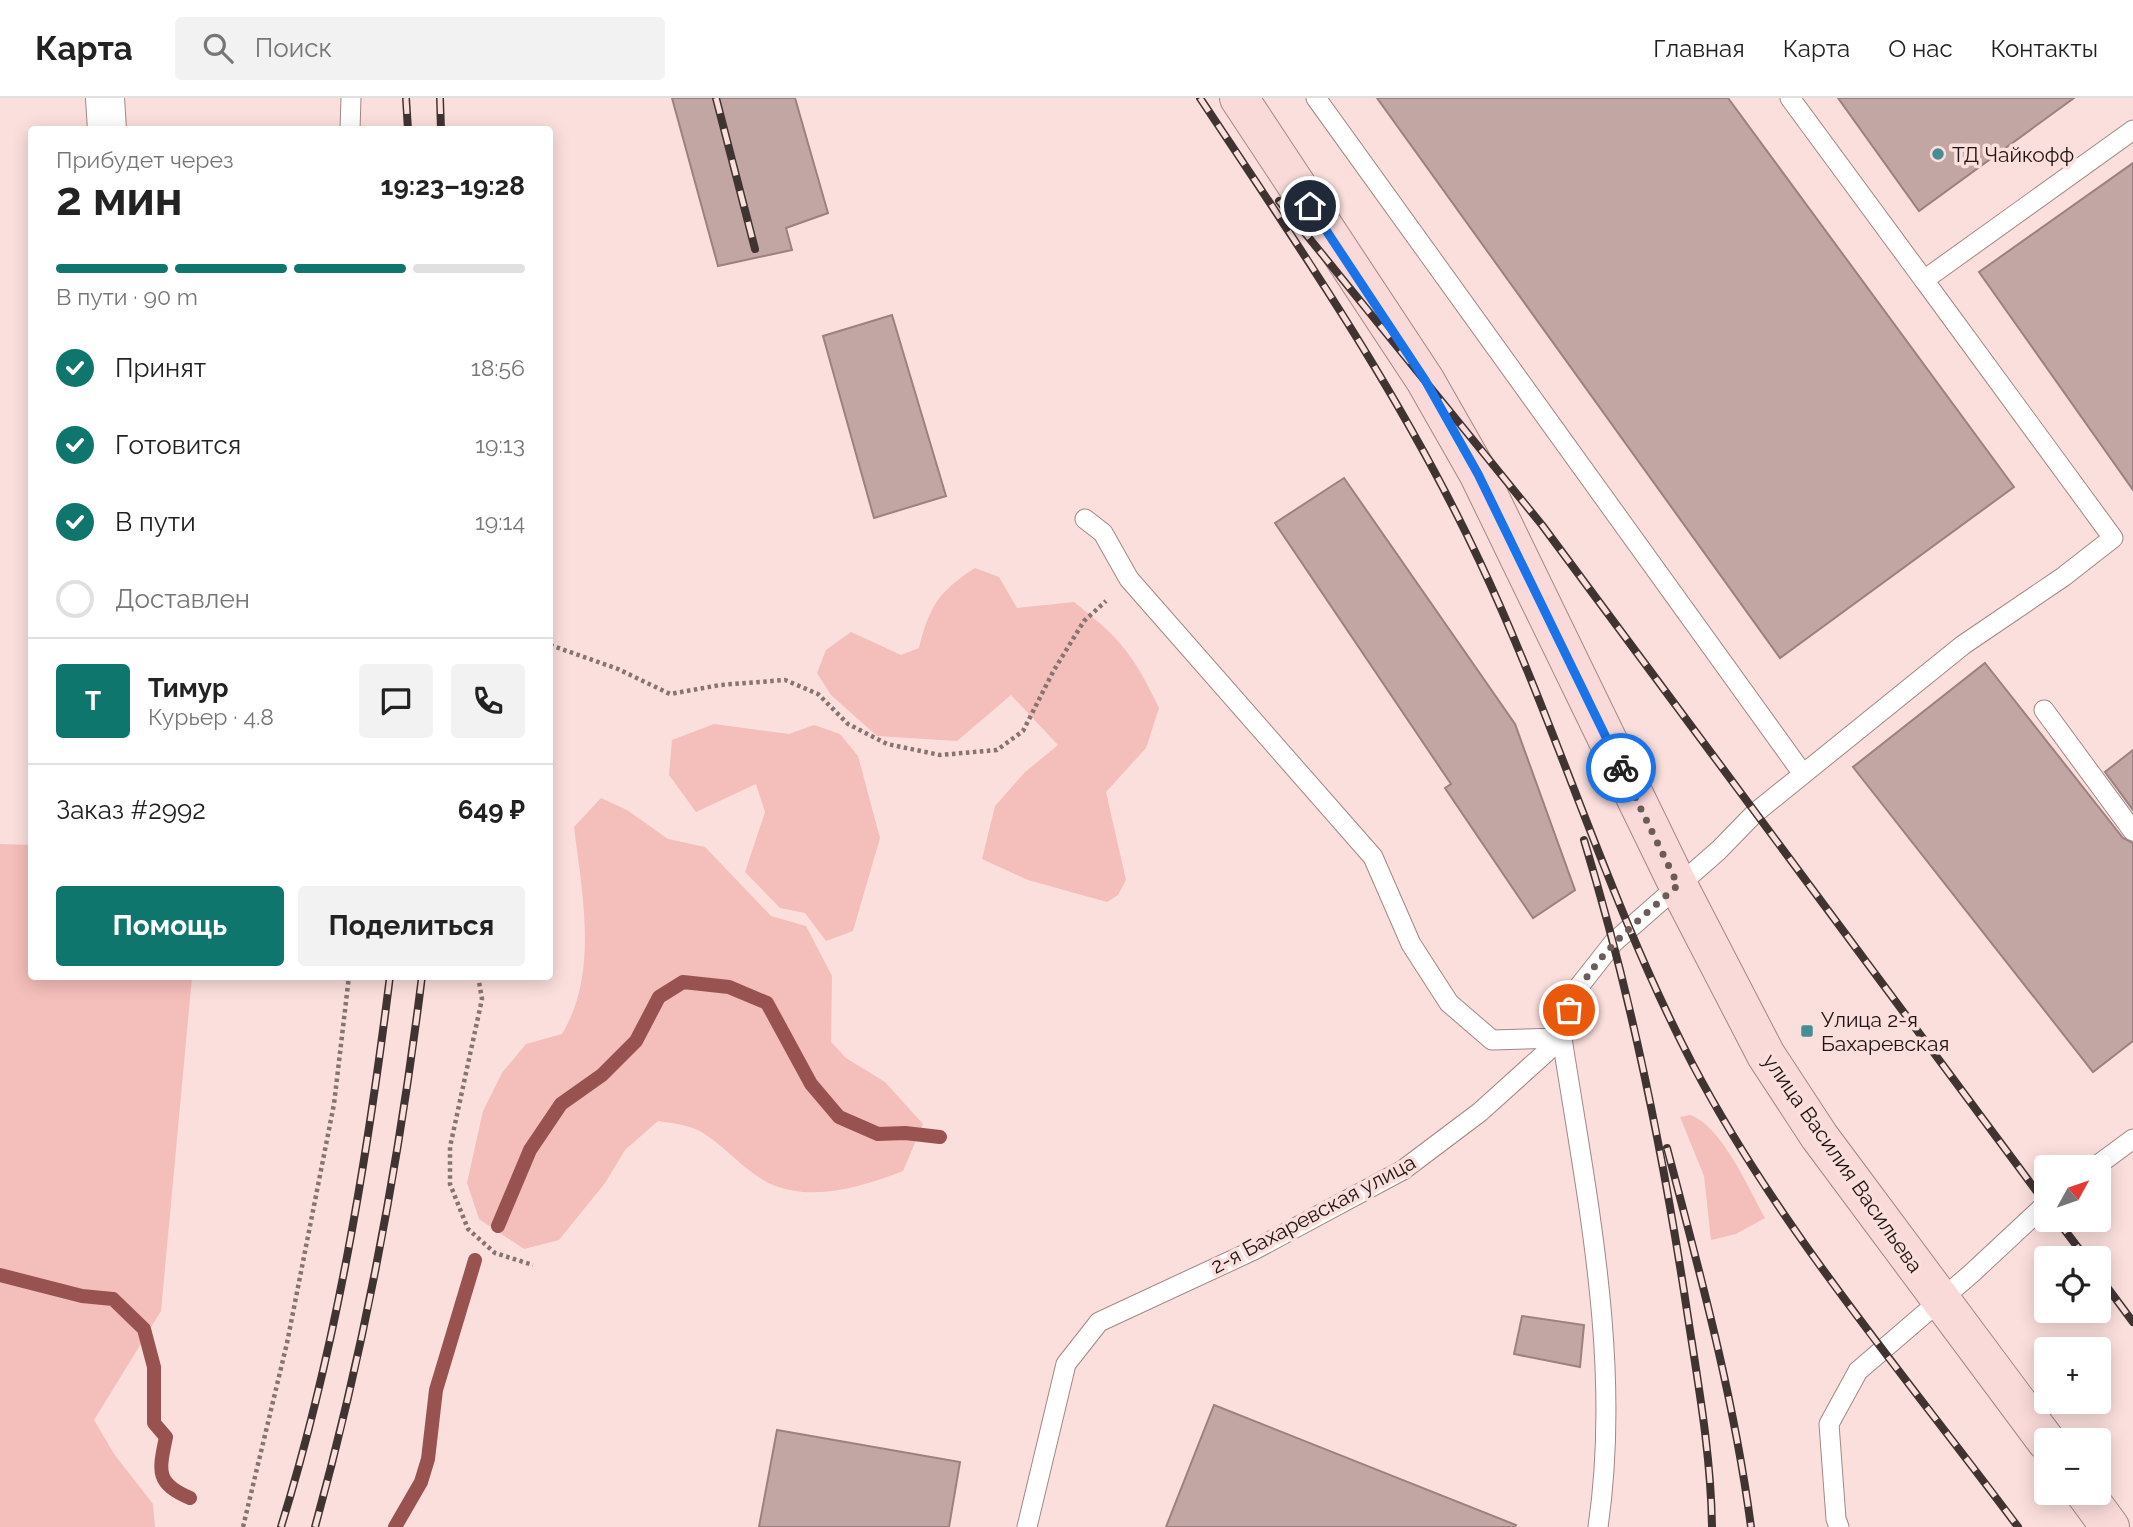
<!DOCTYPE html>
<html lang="ru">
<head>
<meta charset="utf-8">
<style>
  :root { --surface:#fff; --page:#f2f2f2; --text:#222; --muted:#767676; --line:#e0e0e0; --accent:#0f766e }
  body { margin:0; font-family:Raleway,sans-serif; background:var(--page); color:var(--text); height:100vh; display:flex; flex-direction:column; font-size:26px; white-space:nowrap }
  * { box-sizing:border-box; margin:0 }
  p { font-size:23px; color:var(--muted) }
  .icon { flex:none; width:38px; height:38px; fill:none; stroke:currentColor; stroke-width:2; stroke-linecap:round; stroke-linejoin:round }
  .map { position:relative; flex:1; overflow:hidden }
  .details { position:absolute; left:28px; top:28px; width:525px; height:854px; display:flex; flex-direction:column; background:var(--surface); border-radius:7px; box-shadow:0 4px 18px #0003 }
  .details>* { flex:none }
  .needle { width:46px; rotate:50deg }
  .tools { position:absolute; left:2034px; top:1057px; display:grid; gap:14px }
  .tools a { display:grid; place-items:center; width:77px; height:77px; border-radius:7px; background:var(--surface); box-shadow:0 4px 18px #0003; font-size:35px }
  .pin { position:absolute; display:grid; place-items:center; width:60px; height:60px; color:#fff; margin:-30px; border:4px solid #fff; border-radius:50%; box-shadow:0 2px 7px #0007 }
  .courier { position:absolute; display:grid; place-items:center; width:70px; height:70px; margin:-35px; border:5px solid #1a73e8; border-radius:50%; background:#fff; color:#222; box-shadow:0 2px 9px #0007 }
  .head em { font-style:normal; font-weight:700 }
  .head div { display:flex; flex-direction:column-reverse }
  .head { display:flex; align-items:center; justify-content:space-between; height:119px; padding:0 28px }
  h1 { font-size:46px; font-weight:700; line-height:52px }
  .bar { display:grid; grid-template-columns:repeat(4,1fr); gap:10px 7px; align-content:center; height:84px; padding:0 28px }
  .bar i { height:9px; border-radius:5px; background:var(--line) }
  .bar .on { background:var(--accent) }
  .bar p { grid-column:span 4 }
  .line { display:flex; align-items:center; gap:18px; padding:0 28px; border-top:2px solid var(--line) }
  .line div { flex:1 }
  .round { display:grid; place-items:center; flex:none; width:74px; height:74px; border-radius:7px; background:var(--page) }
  ol { padding:0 28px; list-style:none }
  li { display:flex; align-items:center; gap:21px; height:77px }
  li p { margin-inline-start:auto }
  li .icon { padding:7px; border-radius:50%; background:var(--accent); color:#fff; stroke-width:4 }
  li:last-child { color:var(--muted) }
  li i { width:38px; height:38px; border:4px solid var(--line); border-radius:50% }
  .primary-button { display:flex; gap:14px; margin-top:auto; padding:14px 28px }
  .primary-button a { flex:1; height:80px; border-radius:7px; background:var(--accent); color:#fff; font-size:28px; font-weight:700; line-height:80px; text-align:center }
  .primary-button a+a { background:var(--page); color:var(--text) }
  header { display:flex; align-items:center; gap:42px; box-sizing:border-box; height:98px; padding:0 35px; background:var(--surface); border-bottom:2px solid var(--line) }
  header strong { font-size:33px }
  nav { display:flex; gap:38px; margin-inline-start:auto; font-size:24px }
  .search { width:490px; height:63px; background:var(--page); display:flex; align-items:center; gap:18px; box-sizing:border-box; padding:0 24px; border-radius:7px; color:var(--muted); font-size:26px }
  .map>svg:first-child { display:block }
  .green { fill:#f4beba }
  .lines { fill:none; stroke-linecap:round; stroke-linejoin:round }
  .stream { stroke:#985350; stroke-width:14 }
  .building { fill:#c2a6a4; stroke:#9b817f; stroke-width:2 }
  .lane-casing { stroke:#a18785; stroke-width:21 }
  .street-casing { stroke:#a18785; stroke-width:40 }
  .secondary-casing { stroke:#a18785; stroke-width:40 }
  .path { stroke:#857472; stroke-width:4.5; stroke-dasharray:3.5 3.5; stroke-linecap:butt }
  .lane { stroke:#fff; stroke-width:19 }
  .street { stroke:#fff; stroke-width:38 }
  .secondary { stroke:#f9dad9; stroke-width:38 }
  .rail-casing { stroke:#403433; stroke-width:8 }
  .rail { stroke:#fbdfdc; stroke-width:5; stroke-dasharray:16; stroke-linecap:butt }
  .done { stroke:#6b5c5a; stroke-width:7; stroke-dasharray:0 12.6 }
  .route { stroke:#1a73e8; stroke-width:9 }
  .poi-dot { fill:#468d94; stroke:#fbdfdc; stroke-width:2.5 }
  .labels { text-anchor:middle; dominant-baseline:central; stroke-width:7; stroke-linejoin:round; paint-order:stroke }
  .poi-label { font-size:21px; fill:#1e1514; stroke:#fbdfdc; text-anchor:start }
  .street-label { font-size:21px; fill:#1e1514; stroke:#fbdfdc }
</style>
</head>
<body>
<header>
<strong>Карта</strong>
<div class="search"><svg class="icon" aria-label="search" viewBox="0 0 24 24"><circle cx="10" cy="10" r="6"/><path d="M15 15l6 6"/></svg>Поиск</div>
<nav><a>Главная</a><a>Карта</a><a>О нас</a><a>Контакты</a></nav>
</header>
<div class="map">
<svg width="2133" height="1429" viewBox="0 0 2133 1429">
  <rect width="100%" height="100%" fill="#fbdfdc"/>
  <!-- green -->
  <g class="green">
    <path d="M 975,470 L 999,479 L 1017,510 L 1074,504 C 1121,541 1133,556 1159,610 L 1146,650 L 1106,694 L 1126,782 L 1118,797 L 1107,804 L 1028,782 L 982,761 L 995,708 L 1025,674 L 1058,647 L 1011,597 L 957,643 L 877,638 L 831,597 L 817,575 L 826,552 L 851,534 L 901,557 L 919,550 C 929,509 939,493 975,470 Z"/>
    <polygon points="714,626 789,636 814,627 840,636 858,658 880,740 853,833 826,843 805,815 780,810 745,774 765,714 756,686 696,714 669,677 672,642"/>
    <path d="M 601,700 L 627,712 L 668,741 L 705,749 L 771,818 L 806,828 L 832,878 L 831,944 L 846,960 L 885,984 L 923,1026 L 903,1073 C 864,1088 815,1104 773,1087 C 746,1076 717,1039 695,1031 C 684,1026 670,1025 658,1023 L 625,1052 L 605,1085 L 559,1142 L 524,1151 L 479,1121 L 467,1085 L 483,1013 L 502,975 L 526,946 L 562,936 C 599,875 582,795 574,729 Z"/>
    <polygon points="0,746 31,747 32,878 192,879 161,1213 94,1322 114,1356 153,1406 155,1429 0,1429"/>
    <path d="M 1690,1017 C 1721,1027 1749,1091 1765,1120 L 1736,1136 L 1711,1142 L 1704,1078 L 1680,1019 Z"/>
  </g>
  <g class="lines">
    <!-- stream -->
    <g class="stream">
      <polyline points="498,1128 530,1052 561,1006 602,977 636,943 659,899 683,884 729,889 767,905 811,986 839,1019 878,1036 905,1035 940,1039"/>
      <path d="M 0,1177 L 82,1198 L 113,1201 L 144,1231 L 154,1269 L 154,1325 L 166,1339 C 159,1373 155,1385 190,1400"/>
      <polyline points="395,1429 421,1384 428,1361 436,1292 475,1162"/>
    </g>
  </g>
  <!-- building -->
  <g class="building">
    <polygon points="672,0 795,0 828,115 786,130 792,152 718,168"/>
    <polygon points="1377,0 1728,0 2014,389 1780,560"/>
    <polygon points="1838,0 2074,0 1919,113"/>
    <polygon points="2133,65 2133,392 1979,174"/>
    <polygon points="892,217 946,398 874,420 823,238"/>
    <polygon points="1344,380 1515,626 1575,792 1533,820 1445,690 1451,686 1275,425"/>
    <polygon points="1985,565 2123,740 2133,745 2133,943 2093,974 1853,669"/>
    <polygon points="2133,652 2133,712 2105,674"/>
    <polygon points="1522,1218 1584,1227 1580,1269 1514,1256"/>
    <polygon points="1214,1307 1516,1427 1515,1429 1166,1429"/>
    <polygon points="777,1332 960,1364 949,1429 759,1429"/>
  </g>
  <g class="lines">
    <defs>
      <g id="lane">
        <polyline points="1316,0 1803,676"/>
        <polyline points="1790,0 1924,182"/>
        <polyline points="350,32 351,0"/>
        <polyline points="1085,421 1103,435 1129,481 1373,759 1411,846 1449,905 1492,942 1562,940"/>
        <polyline points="2044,612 2133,733"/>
        <path d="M 1562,940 C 1587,1101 1622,1265 1598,1429"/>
        <polyline points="2095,1069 2133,1041"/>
        <polyline points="1027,1429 1066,1266 1099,1224 1254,1152 1403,1072 1480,1014 1562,940 1577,891 1614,844 1719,752 1755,715 1963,547 2063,479 2113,440 1924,182 2133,32"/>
        <polyline points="1839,1429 1836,1421 1829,1326 1858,1273 1972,1175 2046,1106"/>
      </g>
      <polyline id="street" points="105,0 107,32"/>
      <g id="secondary">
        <polyline points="1239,0 1425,282 1478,375 1678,787 1766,957 1819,1038 2046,1343"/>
        <polyline points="2085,1395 2110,1429"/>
      </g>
    </defs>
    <!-- lane casing -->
    <use href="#lane" class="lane-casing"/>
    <!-- street casing -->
    <use href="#street" class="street-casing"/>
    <!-- secondary casing -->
    <use href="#secondary" class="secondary-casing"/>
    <!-- path -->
    <g class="path">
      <polyline points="550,547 618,571 670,596 720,587 785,582 818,596 848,626 887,646 940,657 997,652 1023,633 1054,572 1084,523 1106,503"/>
      <polyline points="478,878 482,901 450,1049 450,1086 468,1131 495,1155 533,1167"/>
      <polyline points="243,1429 287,1245 334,1006 349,878"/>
    </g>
    <!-- lane -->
    <use href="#lane" class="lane"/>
    <!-- street -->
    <use href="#street" class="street"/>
    <!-- secondary -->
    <use href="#secondary" class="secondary"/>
    <defs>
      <g id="rail">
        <polyline points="406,0 408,32"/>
        <polyline points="440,0 441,32"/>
        <polyline points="716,0 755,151"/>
        <path d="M 1200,0 C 1300,150 1402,298 1479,462 C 1557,627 1608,804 1693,967 C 1778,1129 1908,1281 2018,1429"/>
        <polyline points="1279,103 1542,427 2046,1106"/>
        <path d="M 1584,742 C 1631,896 1663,1054 1687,1213 C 1698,1285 1711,1356 1712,1429"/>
        <path d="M 1667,1050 C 1700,1175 1734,1300 1751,1429"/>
        <polyline points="2057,1122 2086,1160"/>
        <polyline points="2098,1177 2133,1224"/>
        <path d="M 281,1429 C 336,1251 367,1063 390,878"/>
        <path d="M 315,1429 C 365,1248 399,1065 422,878"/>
      </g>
    </defs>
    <!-- rail casing -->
    <use href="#rail" class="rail-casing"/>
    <!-- rail -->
    <use href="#rail" class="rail"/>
  </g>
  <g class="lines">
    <!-- done -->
    <path class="done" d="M 1569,912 C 1591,859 1636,825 1678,787 L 1621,670"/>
    <!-- route -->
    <polyline class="route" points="1310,108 1425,282 1478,376 1621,670"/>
  </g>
  <!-- markers -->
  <g class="poi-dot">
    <circle cx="1938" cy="56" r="7"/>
    <rect x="1800" y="926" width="14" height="14" rx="3.5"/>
  </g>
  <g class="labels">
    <!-- poi labels -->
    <g class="poi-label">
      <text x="1952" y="56">ТД Чайкофф</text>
      <text x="1821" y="921">Улица 2-я<tspan x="1821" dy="24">Бахаревская</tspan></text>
    </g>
    <!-- street labels -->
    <g class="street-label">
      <text transform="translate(1843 1065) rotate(55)">улица Василия Васильева</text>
      <text transform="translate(1313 1116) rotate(-28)">2-я Бахаревская улица</text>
    </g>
  </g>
</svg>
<div class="tools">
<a><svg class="needle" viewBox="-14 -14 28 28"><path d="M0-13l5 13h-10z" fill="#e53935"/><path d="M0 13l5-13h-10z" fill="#767676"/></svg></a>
<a><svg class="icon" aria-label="locate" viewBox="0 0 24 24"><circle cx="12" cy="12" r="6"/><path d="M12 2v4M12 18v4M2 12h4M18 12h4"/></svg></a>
<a>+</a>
<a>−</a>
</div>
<div class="pin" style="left:1569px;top:912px;background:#ea580c"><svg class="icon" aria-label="bag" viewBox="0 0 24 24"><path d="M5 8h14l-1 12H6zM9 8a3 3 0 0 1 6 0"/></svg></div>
<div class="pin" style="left:1310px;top:108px;background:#1f2937"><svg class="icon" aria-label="home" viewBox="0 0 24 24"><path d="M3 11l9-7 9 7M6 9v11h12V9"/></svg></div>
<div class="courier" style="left:1621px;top:670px"><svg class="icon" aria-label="bike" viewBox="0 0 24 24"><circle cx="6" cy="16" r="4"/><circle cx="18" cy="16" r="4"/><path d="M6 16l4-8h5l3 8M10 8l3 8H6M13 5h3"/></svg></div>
<section class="details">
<div class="head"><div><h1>2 мин</h1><p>Прибудет через</p></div><em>19:23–19:28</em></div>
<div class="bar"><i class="on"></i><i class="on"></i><i class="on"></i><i></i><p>В пути · 90 m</p></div>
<ol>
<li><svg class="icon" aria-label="check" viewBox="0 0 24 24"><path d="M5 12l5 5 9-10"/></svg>Принят<p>18:56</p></li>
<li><svg class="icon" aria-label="check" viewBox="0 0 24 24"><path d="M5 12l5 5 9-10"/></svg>Готовится<p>19:13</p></li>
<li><svg class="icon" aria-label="check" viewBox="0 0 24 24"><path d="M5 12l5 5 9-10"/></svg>В пути<p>19:14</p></li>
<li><i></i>Доставлен</li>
</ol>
<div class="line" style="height:126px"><b class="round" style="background:var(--accent);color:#fff">Т</b><div><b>Тимур</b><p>Курьер · 4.8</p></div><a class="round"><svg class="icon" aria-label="chat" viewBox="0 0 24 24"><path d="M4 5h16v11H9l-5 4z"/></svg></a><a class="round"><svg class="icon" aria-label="phone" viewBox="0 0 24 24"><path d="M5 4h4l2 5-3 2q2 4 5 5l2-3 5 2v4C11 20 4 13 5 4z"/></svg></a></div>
<div class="line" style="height:91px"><div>Заказ #2992</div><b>649 ₽</b></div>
<div class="primary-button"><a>Помощь</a><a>Поделиться</a></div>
</section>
</div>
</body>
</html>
